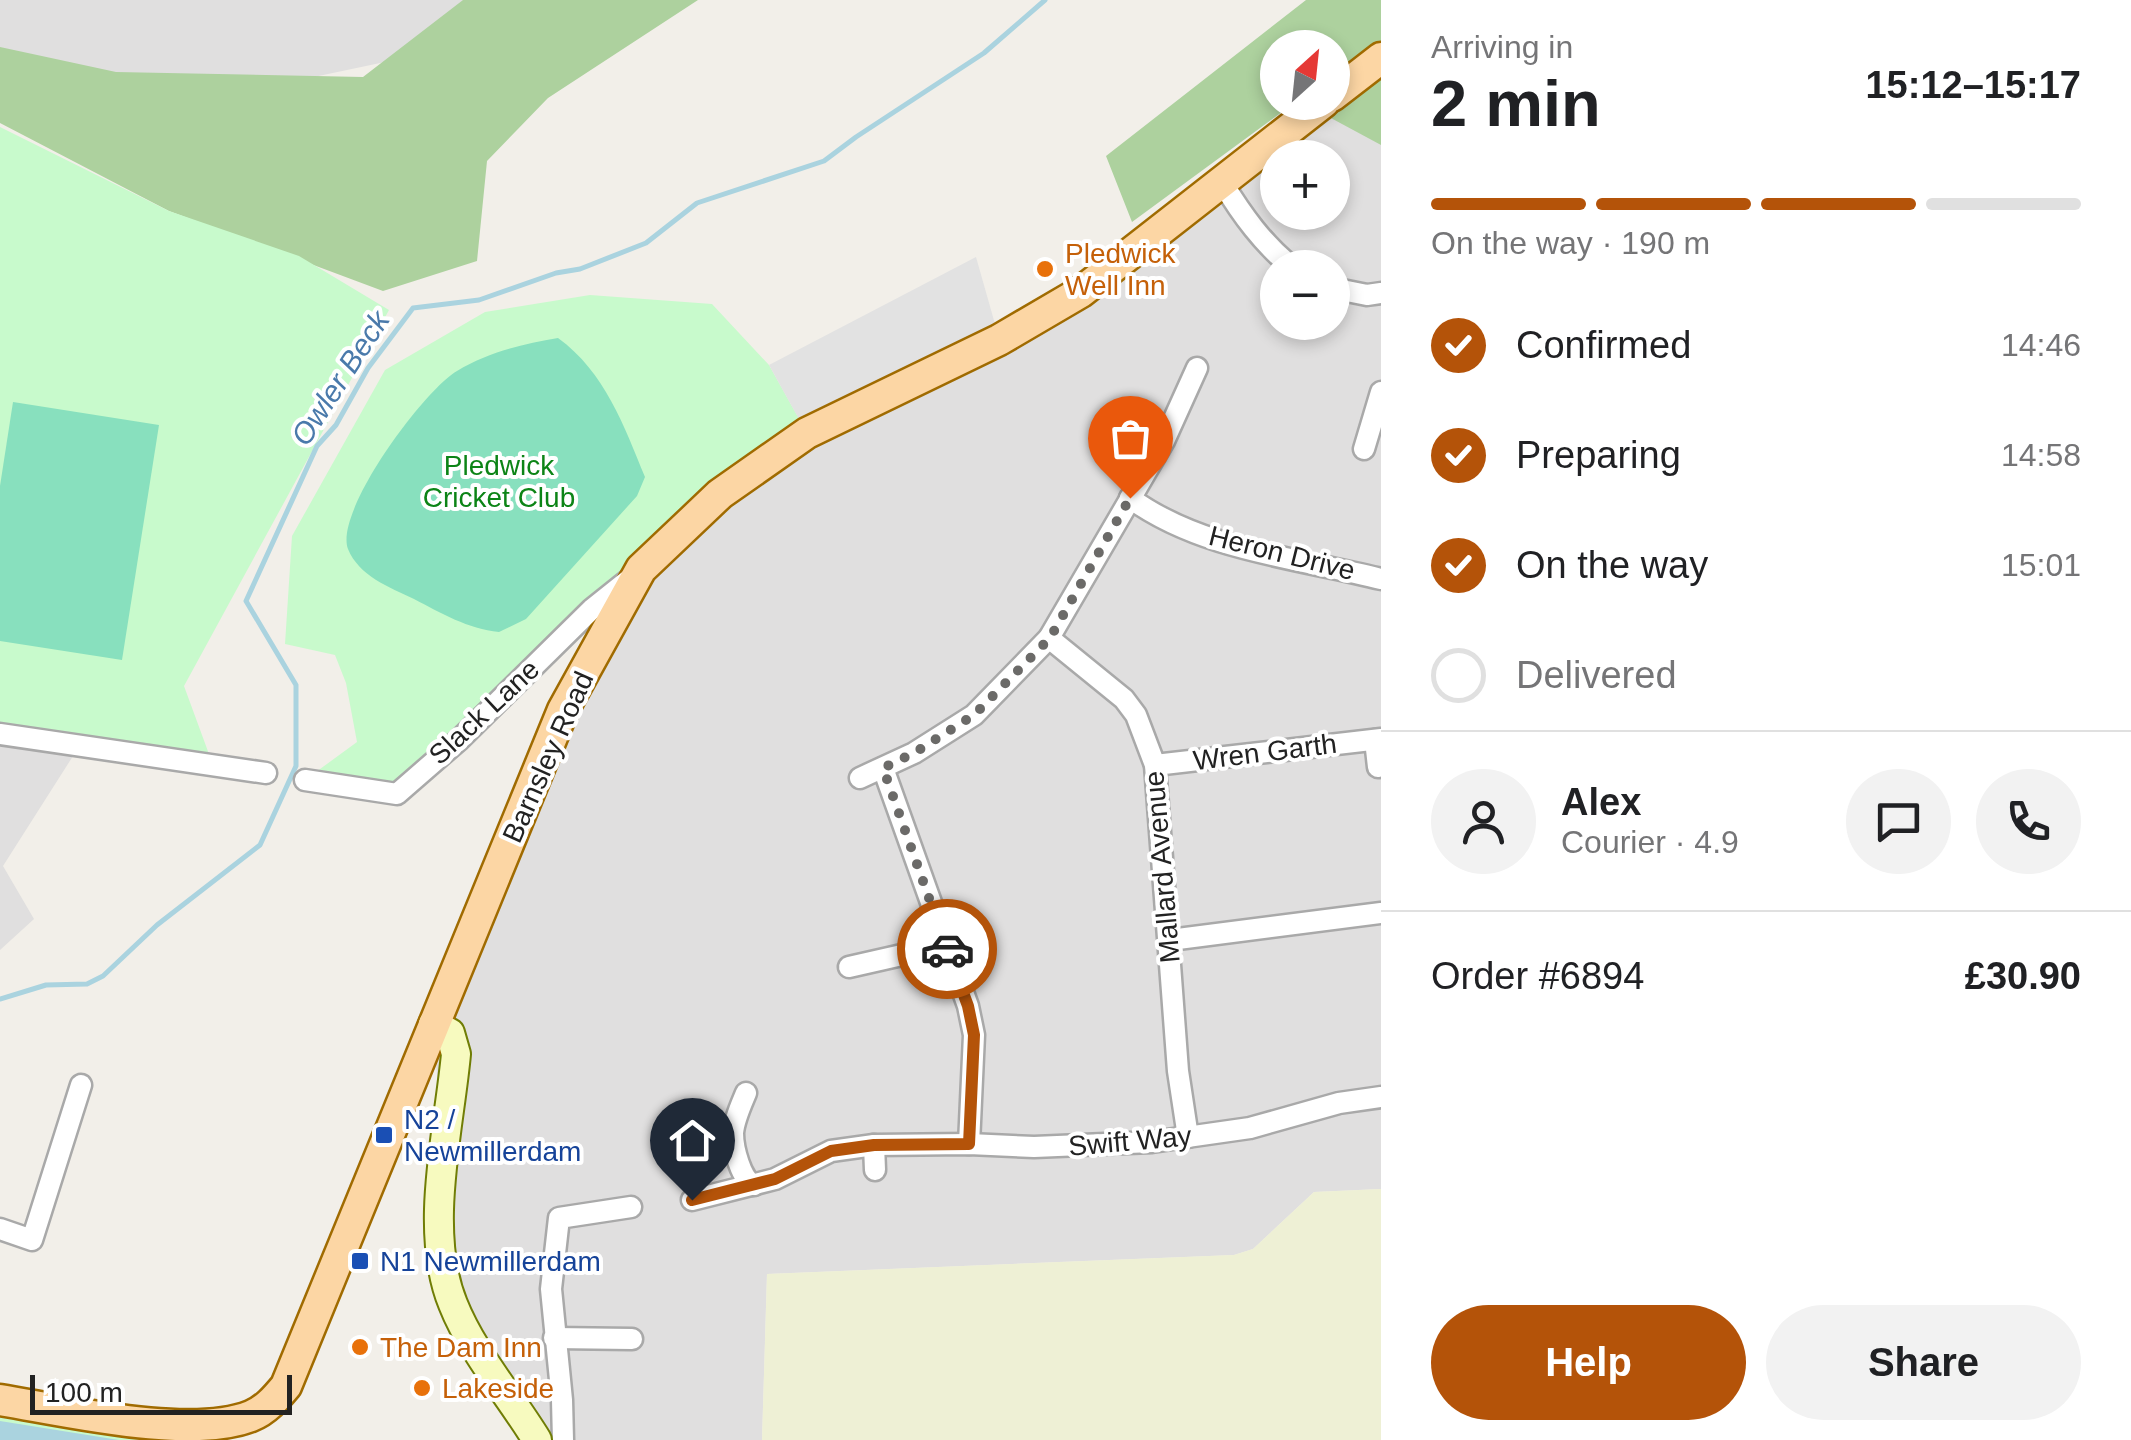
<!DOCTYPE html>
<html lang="en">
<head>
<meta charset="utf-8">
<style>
  :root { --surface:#fff; --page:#f2f2f2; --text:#202124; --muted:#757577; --line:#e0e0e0; --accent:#b45309 }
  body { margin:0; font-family:Arial,sans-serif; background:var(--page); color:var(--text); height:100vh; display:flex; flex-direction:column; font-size:38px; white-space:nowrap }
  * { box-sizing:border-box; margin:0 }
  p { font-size:32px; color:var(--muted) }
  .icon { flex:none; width:55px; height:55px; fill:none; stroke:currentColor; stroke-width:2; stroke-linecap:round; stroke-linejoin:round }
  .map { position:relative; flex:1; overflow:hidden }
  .sheet { display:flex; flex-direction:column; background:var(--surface); width:750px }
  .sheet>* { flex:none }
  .needle { width:65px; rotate:27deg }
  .fabs { position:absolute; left:1260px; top:30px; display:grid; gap:20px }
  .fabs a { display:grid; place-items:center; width:90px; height:90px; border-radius:50%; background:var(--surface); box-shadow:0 5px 15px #0003; font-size:50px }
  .scale { position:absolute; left:30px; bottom:25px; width:262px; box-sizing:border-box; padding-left:10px; border:5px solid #222; border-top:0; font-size:28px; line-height:35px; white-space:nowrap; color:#222; -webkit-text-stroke:8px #fff; paint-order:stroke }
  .pin { position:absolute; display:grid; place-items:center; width:85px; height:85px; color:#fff; margin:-102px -42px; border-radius:50% 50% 50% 0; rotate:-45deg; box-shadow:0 0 10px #0007 }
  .pin .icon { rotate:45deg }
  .courier { position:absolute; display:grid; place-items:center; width:100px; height:100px; margin:-50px; border:8px solid #b45309; border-radius:50%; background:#fff; color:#222; box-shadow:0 2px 12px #0007 }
  .overview em { font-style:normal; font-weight:600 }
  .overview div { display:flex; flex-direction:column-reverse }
  .overview { display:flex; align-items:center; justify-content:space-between; height:170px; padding:0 50px }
  h1 { font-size:65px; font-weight:600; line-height:75px }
  .bar { display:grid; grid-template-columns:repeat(4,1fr); gap:15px 10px; align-content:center; height:120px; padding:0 50px }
  .bar i { height:12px; border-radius:8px; background:var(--line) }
  .bar .on { background:var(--accent) }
  .bar p { grid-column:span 4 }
  .line { display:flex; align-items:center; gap:25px; padding:0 50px; border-top:2px solid var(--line) }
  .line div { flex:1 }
  .round { display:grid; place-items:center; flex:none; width:105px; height:105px; border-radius:52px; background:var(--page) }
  ol { padding:0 50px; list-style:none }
  li { display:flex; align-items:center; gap:30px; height:110px }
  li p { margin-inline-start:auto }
  li .icon { padding:10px; border-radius:50%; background:var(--accent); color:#fff; stroke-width:4 }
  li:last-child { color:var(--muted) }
  li i { width:55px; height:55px; border:5px solid var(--line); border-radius:50% }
  .primary-button { display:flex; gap:20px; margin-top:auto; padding:20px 50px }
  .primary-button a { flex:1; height:115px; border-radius:60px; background:var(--accent); color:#fff; font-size:40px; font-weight:600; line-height:115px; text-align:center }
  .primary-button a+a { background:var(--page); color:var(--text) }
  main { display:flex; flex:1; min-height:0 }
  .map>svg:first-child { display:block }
  .residential { fill:#e0dfdf; fill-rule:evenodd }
  .farmland { fill:#eef0d5 }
  .forest { fill:#add19e }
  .park { fill:#c8facc }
  .pitch { fill:#88e0be }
  .parking { fill:#e2e2e2 }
  .water { fill:#aad3df }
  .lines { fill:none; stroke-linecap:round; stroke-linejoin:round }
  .stream { stroke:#aad3df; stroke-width:5 }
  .street-casing { stroke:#a9a9a9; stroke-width:25 }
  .secondary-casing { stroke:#707d05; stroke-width:32 }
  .primary-casing { stroke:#a06b00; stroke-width:35 }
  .street { stroke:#fff; stroke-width:20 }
  .secondary { stroke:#f7fabf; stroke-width:28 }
  .primary { stroke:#fcd6a4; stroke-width:30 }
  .done { stroke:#6b6a68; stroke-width:10; stroke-dasharray:0 18 }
  .route { stroke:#b45309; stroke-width:12 }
  .food-dot { fill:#e8710a; stroke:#fff; stroke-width:4 }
  .transit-dot { fill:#1a4fb4; stroke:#fff; stroke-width:4 }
  .labels { text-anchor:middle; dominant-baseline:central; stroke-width:8; stroke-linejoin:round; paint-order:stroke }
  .food-label { font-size:28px; fill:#c56008; stroke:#fff; text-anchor:start }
  .park-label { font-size:28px; fill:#0c8416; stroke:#fff }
  .street-label { font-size:28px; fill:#222; stroke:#fff }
  .transit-label { font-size:28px; fill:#164399; stroke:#fff; text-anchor:start }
  .water-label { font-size:30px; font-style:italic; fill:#4a7aab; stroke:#fff }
</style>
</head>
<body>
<main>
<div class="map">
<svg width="1381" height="1440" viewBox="0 0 1381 1440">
  <rect width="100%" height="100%" fill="#f2efe9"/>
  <!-- residential -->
  <g class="residential">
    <polygon points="0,0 560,0 480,42 309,78 121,86 0,57"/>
    <path d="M 1381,58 L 1381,1189 L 1314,1192 L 1253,1249 L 1234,1255 L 767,1274 L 762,1440 L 534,1440 L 467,1331 L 444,1244 L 444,1164 L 433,1024 L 641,569 L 720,494 L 999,340 ZM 1278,158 L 1332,158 L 1332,212 L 1278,212 ZM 1278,268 L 1332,268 L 1332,322 L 1278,322 Z"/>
    <polygon points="0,734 80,745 3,866 34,919 0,950"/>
  </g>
  <!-- farmland -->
  <polygon class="farmland" points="1381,1189 1381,1440 762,1440 767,1274 1234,1255 1253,1249 1314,1192"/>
  <!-- forest -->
  <g class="forest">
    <polygon points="463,0 698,0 548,98 487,161 477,261 383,291 169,211 0,123 0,47 116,72 363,77"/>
    <polygon points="1306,0 1381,0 1381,145 1303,103 1332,102 1332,48 1278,48 1278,102 1294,103 1132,222 1106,156"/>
  </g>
  <!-- park -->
  <g class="park">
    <polygon points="0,127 169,211 299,256 389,310 184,686 213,765 0,734"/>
    <polygon points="590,295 712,304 769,365 807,433 397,794 305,780 357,742 346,683 335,655 285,644 292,536 385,370 485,312"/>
    <polygon points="0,1410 208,1440 0,1440"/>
  </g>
  <!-- pitch -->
  <g class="pitch">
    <path d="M 558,338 C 605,372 624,426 645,477 L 637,496 L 526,619 L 499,632 C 468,629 441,613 414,599 C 389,587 359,576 348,549 C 334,512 423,391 457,371 C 488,352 523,344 558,338 Z"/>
    <polygon points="13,402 159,425 122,660 0,641 0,486"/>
  </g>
  <!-- parking -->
  <polygon class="parking" points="976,257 995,324 800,421 769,365"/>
  <!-- water -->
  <polygon class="water" points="0,1421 119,1440 0,1440"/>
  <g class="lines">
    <!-- stream -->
    <polyline class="stream" points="0,999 46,985 87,984 103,976 157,925 260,845 296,766 296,685 246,601 317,446 336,425 368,368 413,308 479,300 556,273 580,269 646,243 697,203 824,161 856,137 984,53 1045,0"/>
    <defs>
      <g id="street">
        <path d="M 1222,182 C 1242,215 1263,244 1293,268"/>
        <polyline points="1332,288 1367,295 1381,293"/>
        <polyline points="1364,449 1381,392"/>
        <path d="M 1130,498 C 1201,550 1298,558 1381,579"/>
        <polyline points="1049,638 1124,699 1136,715 1155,765 1178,1071 1188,1137"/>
        <polyline points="0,734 266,773"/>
        <polyline points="1375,740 1378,767"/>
        <polyline points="1155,765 1381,739"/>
        <polyline points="883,768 968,1006 974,1035 969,1144"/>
        <polyline points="860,778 914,753 974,715 1049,638 1164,441 1197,368"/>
        <polyline points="305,780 397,794 459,740 592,609 632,577"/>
        <polyline points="1170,940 1381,913"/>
        <polyline points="849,967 946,945"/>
        <path d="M 746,1093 C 741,1105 734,1120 733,1133 C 733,1148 741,1180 754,1185"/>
        <polyline points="874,1145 875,1170"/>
        <polyline points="692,1200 775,1179 831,1151 874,1145 969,1144 1034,1147 1152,1142 1250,1128 1339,1103 1381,1097"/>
        <polyline points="0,1229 32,1240 81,1085"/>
        <polyline points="554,1338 632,1339"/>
        <polyline points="563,1440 562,1400 551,1289 559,1218 631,1207"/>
      </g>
      <path id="secondary" d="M 433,1024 L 450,1033 L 456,1054 C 449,1130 423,1231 453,1304 C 472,1352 510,1396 537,1440"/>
      <g id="primary">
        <polyline points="1332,96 1381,58"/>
        <path d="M 0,1400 C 67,1411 190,1440 251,1416 C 266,1410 276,1398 286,1386 L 563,710 L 641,569 L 720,494 L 807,433 L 999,340 L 1081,292 L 1324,102"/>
      </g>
    </defs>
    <!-- street casing -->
    <use href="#street" class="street-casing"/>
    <!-- secondary casing -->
    <use href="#secondary" class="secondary-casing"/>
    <!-- primary casing -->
    <use href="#primary" class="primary-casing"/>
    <!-- street -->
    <use href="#street" class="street"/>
    <!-- secondary -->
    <use href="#secondary" class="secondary"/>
    <!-- primary -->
    <use href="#primary" class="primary"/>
  </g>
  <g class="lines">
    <!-- done -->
    <polyline class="done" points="947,949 883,768 914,753 974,715 1050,638 1130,498"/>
    <!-- route -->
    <polyline class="route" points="692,1200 775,1179 831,1151 874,1145 969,1144 974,1035 968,1006 947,949"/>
  </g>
  <!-- markers -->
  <g class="food-dot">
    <circle cx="1045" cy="269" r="10"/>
    <circle cx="360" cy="1347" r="10"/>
    <circle cx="422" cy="1388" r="10"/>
  </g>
  <g class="transit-dot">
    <rect x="374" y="1125" width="20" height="20" rx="5"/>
    <rect x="350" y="1251" width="20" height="20" rx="5"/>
  </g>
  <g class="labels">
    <!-- food labels -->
    <g class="food-label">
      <text x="1065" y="253">Pledwick<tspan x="1065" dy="32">Well Inn</tspan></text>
      <text x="380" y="1347">The Dam Inn</text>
      <text x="442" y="1388">Lakeside</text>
    </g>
    <!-- park labels -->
    <g class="park-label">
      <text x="499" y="465">Pledwick<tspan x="499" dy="32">Cricket Club</tspan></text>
    </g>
    <!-- street labels -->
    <g class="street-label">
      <text transform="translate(1282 553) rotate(14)">Heron Drive</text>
      <text transform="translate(484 712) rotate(-43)">Slack Lane</text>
      <text transform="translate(1265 752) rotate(-7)">Wren Garth</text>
      <text transform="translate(548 757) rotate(-66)">Barnsley Road</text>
      <text transform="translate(1162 867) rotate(-95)">Mallard Avenue</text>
      <text transform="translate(1130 1141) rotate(-5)">Swift Way</text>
    </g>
    <!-- transit labels -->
    <g class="transit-label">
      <text x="404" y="1119">N2 /<tspan x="404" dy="32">Newmillerdam</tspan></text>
      <text x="380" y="1261">N1 Newmillerdam</text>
    </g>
    <!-- water labels -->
    <g class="water-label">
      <text transform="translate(340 378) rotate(-57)">Owler Beck</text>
    </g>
  </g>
</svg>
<div class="fabs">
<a><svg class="needle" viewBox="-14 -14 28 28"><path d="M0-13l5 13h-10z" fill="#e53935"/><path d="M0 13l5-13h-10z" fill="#757577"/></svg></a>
<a>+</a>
<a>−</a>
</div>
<div class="scale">100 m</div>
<div class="pin" style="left:1130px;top:498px;background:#ea580c"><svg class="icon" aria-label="bag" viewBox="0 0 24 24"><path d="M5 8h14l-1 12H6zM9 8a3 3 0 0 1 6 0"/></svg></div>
<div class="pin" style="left:692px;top:1200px;background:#1f2937"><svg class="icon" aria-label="home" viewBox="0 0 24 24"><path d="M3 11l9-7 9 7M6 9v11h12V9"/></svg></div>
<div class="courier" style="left:947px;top:949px"><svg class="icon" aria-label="car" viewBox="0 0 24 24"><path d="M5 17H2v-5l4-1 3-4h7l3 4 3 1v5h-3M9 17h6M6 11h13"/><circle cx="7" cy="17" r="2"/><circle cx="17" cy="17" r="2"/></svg></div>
</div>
<section class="sheet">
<div class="overview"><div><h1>2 min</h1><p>Arriving in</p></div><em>15:12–15:17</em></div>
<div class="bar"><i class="on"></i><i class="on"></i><i class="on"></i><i></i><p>On the way · 190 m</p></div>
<ol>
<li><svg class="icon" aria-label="check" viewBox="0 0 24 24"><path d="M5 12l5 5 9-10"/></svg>Confirmed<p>14:46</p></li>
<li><svg class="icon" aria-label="check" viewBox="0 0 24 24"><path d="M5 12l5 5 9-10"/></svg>Preparing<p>14:58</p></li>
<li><svg class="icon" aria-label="check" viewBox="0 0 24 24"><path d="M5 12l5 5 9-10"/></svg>On the way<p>15:01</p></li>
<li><i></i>Delivered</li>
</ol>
<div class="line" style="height:180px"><a class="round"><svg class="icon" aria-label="person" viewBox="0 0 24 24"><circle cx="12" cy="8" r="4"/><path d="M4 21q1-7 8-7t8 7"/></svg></a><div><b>Alex</b><p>Courier · 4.9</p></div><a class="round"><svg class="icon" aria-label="chat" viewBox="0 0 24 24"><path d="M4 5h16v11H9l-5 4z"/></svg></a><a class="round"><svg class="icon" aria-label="phone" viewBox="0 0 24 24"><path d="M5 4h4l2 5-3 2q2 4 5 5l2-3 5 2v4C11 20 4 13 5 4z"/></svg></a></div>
<div class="line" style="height:130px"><div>Order #6894</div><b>£30.90</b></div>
<div class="primary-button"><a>Help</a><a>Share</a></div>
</section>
</main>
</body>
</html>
